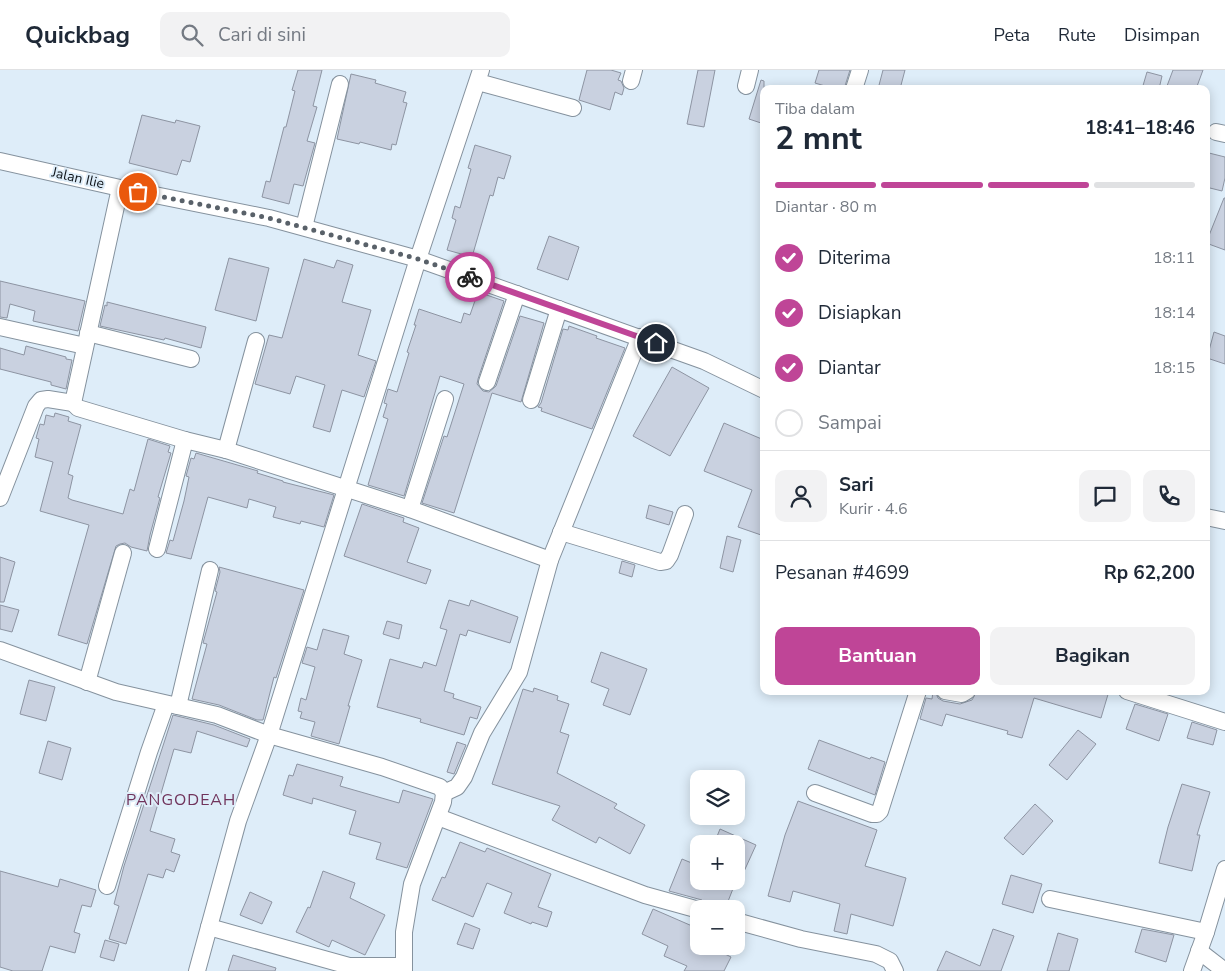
<!DOCTYPE html>
<html lang="id">
<head>
<meta charset="utf-8">
<style>
  :root { --surface:#fff; --page:#f2f2f3; --text:#1f2937; --muted:#747a83; --line:#e0e1e3; --accent:#bf4597 }
  body { margin:0; font-family:"Nunito Sans",sans-serif; background:var(--page); color:var(--text); height:100vh; display:flex; flex-direction:column; font-size:19px; white-space:nowrap }
  * { box-sizing:border-box; margin:0 }
  p { font-size:16px; color:var(--muted) }
  .icon { flex:none; width:28px; height:28px; fill:none; stroke:currentColor; stroke-width:2; stroke-linecap:round; stroke-linejoin:round }
  .map { position:relative; flex:1; overflow:hidden }
  .panel { position:absolute; left:760px; top:15px; width:450px; height:610px; display:flex; flex-direction:column; background:var(--surface); border-radius:10px; box-shadow:0 2px 12px #0003 }
  .panel>* { flex:none }
  .buttons { position:absolute; left:690px; top:700px; display:grid; gap:10px }
  .buttons a { display:grid; place-items:center; width:55px; height:55px; border-radius:10px; background:var(--surface); box-shadow:0 2px 12px #0003; font-size:25px }
  .pin { position:absolute; display:grid; place-items:center; width:42px; height:42px; color:#fff; margin:-21px; border:2px solid #fff; border-radius:50%; box-shadow:0 1px 5px #0007 }
  .courier { position:absolute; display:grid; place-items:center; width:50px; height:50px; margin:-25px; border:4px solid #bf4597; border-radius:50%; background:#fff; color:#222; box-shadow:0 1px 6px #0007 }
  .head em { font-style:normal; font-weight:700 }
  .head div { display:flex; flex-direction:column-reverse }
  .head { display:flex; align-items:center; justify-content:space-between; height:85px; padding:0 15px }
  h1 { font-size:32px; font-weight:700; line-height:38px }
  .bar { display:grid; grid-template-columns:repeat(4,1fr); gap:8px 5px; align-content:center; height:60px; padding:0 15px }
  .bar i { height:6px; border-radius:4px; background:var(--line) }
  .bar .active { background:var(--accent) }
  .bar p { grid-column:span 4 }
  .line { display:flex; align-items:center; gap:12px; padding:0 15px; border-top:1px solid var(--line) }
  .line div { flex:1 }
  .round { display:grid; place-items:center; flex:none; width:52px; height:52px; border-radius:10px; background:var(--page) }
  ol { padding:0 15px; list-style:none }
  li { display:flex; align-items:center; gap:15px; height:55px }
  li p { margin-inline-start:auto }
  li .icon { padding:5px; border-radius:50%; background:var(--accent); color:#fff; stroke-width:4 }
  li:last-child { color:var(--muted) }
  li i { width:28px; height:28px; border:2px solid var(--line); border-radius:50% }
  .action { display:flex; gap:10px; margin-top:auto; padding:10px 15px }
  .action a { flex:1; height:58px; border-radius:10px; background:var(--accent); color:#fff; font-size:20px; font-weight:700; line-height:58px; text-align:center }
  .action a+a { background:var(--page); color:var(--text) }
  header { display:flex; align-items:center; gap:30px; box-sizing:border-box; height:70px; padding:0 25px; background:var(--surface); border-bottom:1px solid var(--line) }
  header strong { font-size:24px }
  nav { display:flex; gap:28px; margin-inline-start:auto; font-size:18px }
  .search { width:350px; height:45px; background:var(--page); display:flex; align-items:center; gap:12px; box-sizing:border-box; padding:0 18px; border-radius:10px; color:var(--muted); font-size:19px }
  .map>svg:first-child { display:block }
  .building { fill:#c9d1e0; stroke:#8d94a2 }
  .lines { fill:none; stroke-linecap:round; stroke-linejoin:round }
  .street-casing { stroke:#85929e; stroke-width:18 }
  .street { stroke:#fff; stroke-width:16 }
  .done { stroke:#596169; stroke-width:5; stroke-dasharray:0 9 }
  .route { stroke:#bf4597; stroke-width:6 }
  .labels { text-anchor:middle; dominant-baseline:central; stroke-width:4; stroke-linejoin:round; paint-order:stroke }
  .street-label { font-size:14px; fill:#11161b; stroke:#deedf9 }
  .quarter-label { font-size:16px; letter-spacing:1px; fill:#70335b; stroke:#deedf9 }
</style>
</head>
<body>
<header>
<strong>Quickbag</strong>
<div class="search"><svg class="icon" aria-label="search" viewBox="0 0 24 24"><circle cx="10" cy="10" r="6"/><path d="M15 15l6 6"/></svg>Cari di sini</div>
<nav><a>Peta</a><a>Rute</a><a>Disimpan</a></nav>
</header>
<div class="map">
<svg width="1225" height="901" viewBox="0 0 1225 901">
  <rect width="100%" height="100%" fill="#deedf9"/>
  <!-- building -->
  <g class="building">
    <polygon points="298,0 322,0 313,36 317,37 307,71 315,73 303,116 294,114 289,134 262,127 266,111 270,112 284,57 286,57 295,21 292,20"/>
    <polygon points="587,0 611,0 621,3 618,10 621,11 624,18 622,25 615,22 610,40 579,30"/>
    <polygon points="698,0 715,0 704,57 687,54"/>
    <polygon points="819,0 850,0 844,19 835,19 815,13"/>
    <polygon points="883,0 905,0 900,19 878,19"/>
    <polygon points="1173,0 1203,0 1196,19 1175,19 1167,16"/>
    <polygon points="1147,2 1162,6 1159,19 1142,19"/>
    <polygon points="351,4 376,10 375,13 406,22 403,32 407,33 400,59 396,75 392,74 391,80 360,72 359,74 337,69"/>
    <polygon points="761,10 764,11 764,54 749,49"/>
    <polygon points="142,45 175,53 176,50 200,56 190,92 182,90 177,105 129,93"/>
    <polygon points="475,75 511,86 504,109 498,107 493,126 490,125 472,187 447,180 456,150 452,148 455,136 460,138 471,99 468,98"/>
    <polygon points="1209,83 1225,87 1225,108 1222,121 1206,117 1206,93"/>
    <polygon points="1224,128 1225,128 1225,180 1206,173"/>
    <polygon points="549,166 579,177 568,210 537,199"/>
    <polygon points="229,188 269,198 256,251 215,240"/>
    <polygon points="304,189 334,198 337,190 353,195 342,232 371,240 358,285 376,291 364,327 342,320 330,362 313,357 325,315 296,306 290,324 255,314 269,265 282,268"/>
    <polygon points="0,211 85,231 78,261 33,251 35,241 10,234 7,248 0,247"/>
    <polygon points="478,222 504,231 478,309 477,314 483,321 489,322 496,316 520,246 544,253 521,332 492,323 454,443 422,433 444,366 447,367 464,314 440,306 404,426 368,415 388,349 383,347 387,334 384,333 388,319 397,322 409,283 407,282 416,255 414,255 419,239 461,253 464,243 470,245"/>
    <polygon points="107,232 206,257 201,278 165,268 164,270 100,256 105,235 107,236"/>
    <polygon points="569,256 597,266 596,268 625,278 592,359 541,341 542,338 538,337 541,333 563,259 568,260"/>
    <polygon points="1214,262 1225,266 1225,294 1207,288"/>
    <polygon points="26,276 66,287 66,289 72,290 66,319 51,315 51,312 0,299 0,278 24,285"/>
    <polygon points="672,297 709,318 670,386 633,366"/>
    <polygon points="55,343 69,347 68,351 81,355 68,404 73,406 68,428 72,430 123,444 130,419 134,421 148,369 170,376 168,382 171,383 158,427 160,428 150,465 147,481 131,477 125,473 120,474 116,476 87,574 58,565 89,455 40,441 53,392 35,387 39,369 36,368 40,354 44,355 46,345 54,347"/>
    <polygon points="724,353 764,370 764,466 738,457 752,420 704,401"/>
    <polygon points="196,383 258,401 257,403 283,411 283,412 334,425 324,457 301,451 300,454 273,447 276,437 249,429 247,438 208,427 191,489 166,483 170,470 173,471 184,431 189,407 186,406 191,388 194,389"/>
    <polygon points="362,434 404,448 403,452 419,458 407,492 431,500 426,514 344,486"/>
    <polygon points="649,435 673,442 669,455 646,448"/>
    <polygon points="727,466 741,470 733,502 720,498"/>
    <polygon points="0,487 15,492 4,532 0,532"/>
    <polygon points="622,491 635,495 632,507 619,503"/>
    <polygon points="219,497 304,520 276,608 274,607 263,650 257,650 219,635 192,629 207,574 203,573 217,522 215,521 220,502"/>
    <polygon points="449,530 469,536 471,530 518,547 510,573 468,560 466,566 460,564 444,621 454,624 453,628 481,637 477,649 470,647 464,665 420,652 421,649 377,637 390,589 422,598 424,592 436,596 447,560 440,558"/>
    <polygon points="0,535 19,540 12,562 0,559"/>
    <polygon points="387,551 402,555 399,569 383,564"/>
    <polygon points="323,559 349,566 344,584 362,590 348,636 350,636 339,674 311,666 315,652 300,648 302,642 298,641 301,628 306,630 315,597 302,593 307,577 317,580"/>
    <polygon points="601,582 647,599 630,645 603,635 609,619 591,612"/>
    <polygon points="29,610 55,617 46,651 20,644"/>
    <polygon points="534,618 558,626 557,630 569,634 560,662 569,665 557,703 617,734 614,738 645,755 630,784 599,767 596,773 552,750 560,736 492,714 523,619 533,622"/>
    <polygon points="933,621 935,621 938,628 943,631 960,634 972,630 977,621 1109,621 1101,648 1034,628 1022,668 1007,664 1008,661 946,644 942,656 920,649 926,628 932,629"/>
    <polygon points="1135,634 1168,644 1159,671 1126,659"/>
    <polygon points="173,645 214,655 250,669 247,677 197,661 191,683 174,679 150,761 175,769 171,782 180,785 174,802 166,799 163,808 148,804 126,874 109,869 119,836 114,834 124,796"/>
    <polygon points="1192,652 1217,660 1213,675 1187,668"/>
    <polygon points="1078,660 1096,674 1067,710 1049,695"/>
    <polygon points="819,670 870,689 871,687 885,692 875,725 808,699"/>
    <polygon points="48,671 71,678 62,710 39,703"/>
    <polygon points="457,672 466,675 454,704 447,702"/>
    <polygon points="297,694 343,707 340,716 399,733 403,720 433,729 407,798 376,789 381,773 349,764 356,741 313,728 312,734 283,725 289,705 293,706"/>
    <polygon points="1182,714 1210,722 1197,765 1200,765 1192,801 1159,793 1168,757"/>
    <polygon points="798,731 877,760 865,796 906,808 893,856 851,844 847,864 834,861 840,834 793,821 790,832 768,826 785,765"/>
    <polygon points="1035,734 1053,751 1023,785 1004,768"/>
    <polygon points="720,759 756,775 736,819 736,774 714,774"/>
    <polygon points="460,772 485,782 487,778 551,804 538,837 552,842 547,857 532,852 531,854 504,843 512,823 487,813 473,847 432,830 442,807 445,808"/>
    <polygon points="682,789 699,796 699,811 736,811 725,839 715,839 708,836 702,830 669,821"/>
    <polygon points="0,801 58,817 60,809 96,820 91,837 82,835 74,862 80,864 75,883 50,876 42,901 13,901 0,897"/>
    <polygon points="323,801 355,813 350,828 385,845 365,885 332,870 329,877 296,862 308,837 310,838"/>
    <polygon points="1011,805 1042,814 1033,843 1002,834"/>
    <polygon points="250,822 272,832 262,854 240,845"/>
    <polygon points="653,839 699,859 699,876 709,876 731,887 724,901 684,901 687,896 664,886 668,876 642,864"/>
    <polygon points="465,853 480,859 473,879 457,874"/>
    <polygon points="993,859 1014,866 1001,901 937,901 946,881 980,896"/>
    <polygon points="1142,859 1174,865 1166,892 1135,882"/>
    <polygon points="1058,863 1078,869 1069,901 1047,901"/>
    <polygon points="105,870 119,874 114,891 100,887"/>
    <polygon points="233,885 276,898 275,901 228,901"/>
  </g>
  <g class="lines">
    <defs>
      <g id="street">
        <polyline points="631,11 634,0"/>
        <polyline points="478,12 573,38"/>
        <polyline points="746,16 750,0"/>
        <polyline points="854,19 860,0"/>
        <polyline points="1216,62 1225,64"/>
        <polyline points="0,91 120,118 269,148 418,189 704,291 764,320"/>
        <polyline points="120,118 73,333 78,338 185,370"/>
        <polyline points="304,157 340,14"/>
        <polyline points="0,257 85,276"/>
        <polyline points="88,263 191,289"/>
        <polyline points="487,312 517,224"/>
        <polyline points="531,330 559,239"/>
        <polyline points="226,380 256,271"/>
        <polyline points="0,428 36,336 41,330 48,329 73,333"/>
        <polyline points="410,439 550,490"/>
        <polyline points="1206,447 1225,451"/>
        <polyline points="561,462 660,492 666,491 670,485 685,444"/>
        <polyline points="157,479 185,370 226,380 410,439 445,329"/>
        <polyline points="0,580 116,622 217,645 269,665 382,697 440,717 444,723 443,732 412,814 404,862 404,901"/>
        <polyline points="87,612 123,483"/>
        <polyline points="945,621 962,624 967,621"/>
        <polyline points="1127,621 1225,652"/>
        <polyline points="178,636 210,500"/>
        <polyline points="444,723 457,717 464,707 482,663 519,602 550,490 640,267"/>
        <polyline points="815,723 872,744 877,744 880,741 918,621"/>
        <polyline points="438,747 645,825 699,840"/>
        <polyline points="107,816 149,682 166,634"/>
        <polyline points="1050,829 1206,862"/>
        <polyline points="736,851 801,869 876,884 890,891 895,901"/>
        <polyline points="1199,881 1225,901"/>
        <polyline points="403,896 349,896 209,857 238,751 269,665 418,189 481,0"/>
        <polyline points="197,901 209,857"/>
        <polyline points="1192,901 1206,862 1225,799"/>
      </g>
    </defs>
    <!-- street casing -->
    <use href="#street" class="street-casing"/>
    <!-- street -->
    <use href="#street" class="street"/>
  </g>
  <g class="lines">
    <!-- done -->
    <polyline class="done" points="138,122 269,148 418,189 470,207"/>
    <!-- route -->
    <polyline class="route" points="470,207 656,273"/>
  </g>
  <g class="labels">
    <!-- street labels -->
    <g class="street-label">
      <text transform="translate(78 108) rotate(13)">Jalan Ilie</text>
    </g>
    <!-- quarter labels -->
    <g class="quarter-label">
      <text x="181" y="730">PANGODEAH</text>
    </g>
  </g>
</svg>
<div class="buttons">
<a><svg class="icon" aria-label="layers" viewBox="0 0 24 24"><path d="M12 4l9 5-9 5-9-5zM3 14l9 5 9-5"/></svg></a>
<a>+</a>
<a>−</a>
</div>
<div class="pin" style="left:138px;top:122px;background:#ea580c"><svg class="icon" aria-label="bag" viewBox="0 0 24 24"><path d="M5 8h14l-1 12H6zM9 8a3 3 0 0 1 6 0"/></svg></div>
<div class="pin" style="left:656px;top:273px;background:#1f2937"><svg class="icon" aria-label="home" viewBox="0 0 24 24"><path d="M3 11l9-7 9 7M6 9v11h12V9"/></svg></div>
<div class="courier" style="left:470px;top:207px"><svg class="icon" aria-label="bike" viewBox="0 0 24 24"><circle cx="6" cy="16" r="4"/><circle cx="18" cy="16" r="4"/><path d="M6 16l4-8h5l3 8M10 8l3 8H6M13 5h3"/></svg></div>
<section class="panel">
<div class="head"><div><h1>2 mnt</h1><p>Tiba dalam</p></div><em>18:41–18:46</em></div>
<div class="bar"><i class="active"></i><i class="active"></i><i class="active"></i><i></i><p>Diantar · 80 m</p></div>
<ol>
<li><svg class="icon" aria-label="check" viewBox="0 0 24 24"><path d="M5 12l5 5 9-10"/></svg>Diterima<p>18:11</p></li>
<li><svg class="icon" aria-label="check" viewBox="0 0 24 24"><path d="M5 12l5 5 9-10"/></svg>Disiapkan<p>18:14</p></li>
<li><svg class="icon" aria-label="check" viewBox="0 0 24 24"><path d="M5 12l5 5 9-10"/></svg>Diantar<p>18:15</p></li>
<li><i></i>Sampai</li>
</ol>
<div class="line" style="height:90px"><a class="round"><svg class="icon" aria-label="person" viewBox="0 0 24 24"><circle cx="12" cy="8" r="4"/><path d="M4 21q1-7 8-7t8 7"/></svg></a><div><b>Sari</b><p>Kurir · 4.6</p></div><a class="round"><svg class="icon" aria-label="chat" viewBox="0 0 24 24"><path d="M4 5h16v11H9l-5 4z"/></svg></a><a class="round"><svg class="icon" aria-label="phone" viewBox="0 0 24 24"><path d="M5 4h4l2 5-3 2q2 4 5 5l2-3 5 2v4C11 20 4 13 5 4z"/></svg></a></div>
<div class="line" style="height:65px"><div>Pesanan #4699</div><b>Rp 62,200</b></div>
<div class="action"><a>Bantuan</a><a>Bagikan</a></div>
</section>
</div>
</body>
</html>
